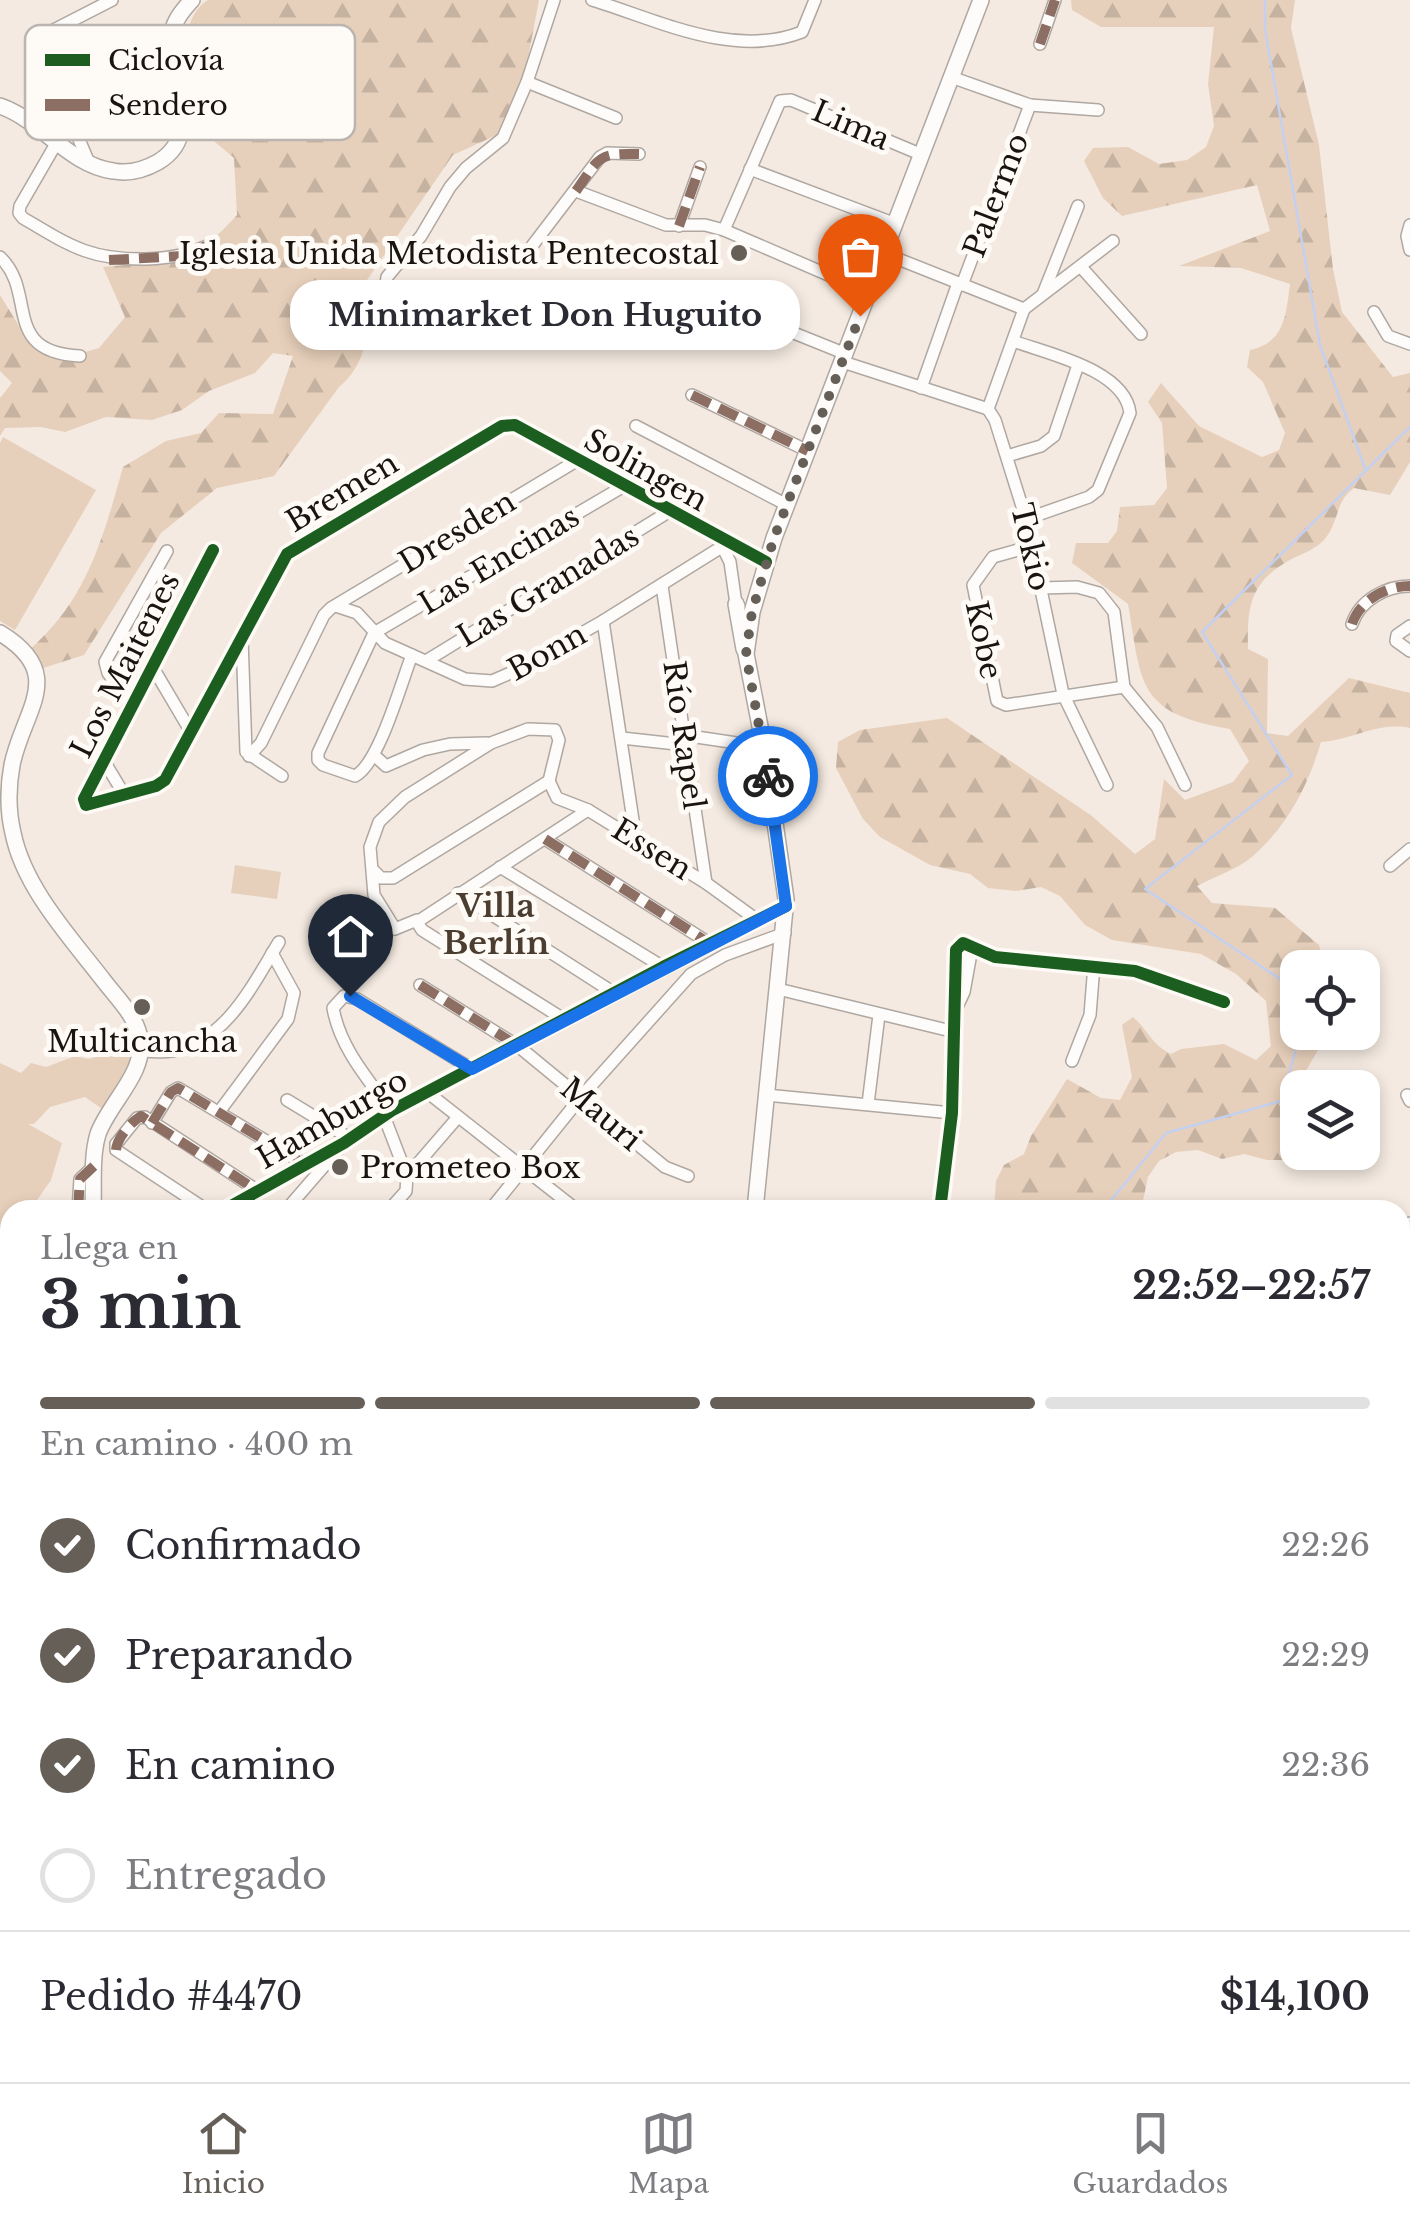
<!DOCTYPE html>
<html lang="es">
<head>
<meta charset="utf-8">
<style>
  :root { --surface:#fff; --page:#f7f7f7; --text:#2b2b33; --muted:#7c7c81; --line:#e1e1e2; --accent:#665f58 }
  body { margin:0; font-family:"Libre Baskerville",serif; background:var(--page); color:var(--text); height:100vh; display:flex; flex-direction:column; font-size:38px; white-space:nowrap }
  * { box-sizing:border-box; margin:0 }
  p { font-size:32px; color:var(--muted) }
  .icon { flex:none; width:55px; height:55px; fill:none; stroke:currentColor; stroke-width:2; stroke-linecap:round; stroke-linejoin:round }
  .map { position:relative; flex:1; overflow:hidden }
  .drawer { position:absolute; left:0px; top:1200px; width:1410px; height:882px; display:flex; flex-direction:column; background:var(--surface); border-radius:30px 30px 0 0; box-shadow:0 5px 15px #0003 }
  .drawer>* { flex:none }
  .fabs { position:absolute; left:1280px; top:950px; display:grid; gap:20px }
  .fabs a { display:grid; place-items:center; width:100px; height:100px; border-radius:20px; background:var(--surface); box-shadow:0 5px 15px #0003; font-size:50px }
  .pin { position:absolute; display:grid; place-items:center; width:85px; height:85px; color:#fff; margin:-102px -42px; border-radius:50% 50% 50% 0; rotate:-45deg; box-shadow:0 0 10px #0007 }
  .pin .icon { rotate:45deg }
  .courier { position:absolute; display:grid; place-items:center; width:100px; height:100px; margin:-50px; border:8px solid #1a73e8; border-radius:50%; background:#fff; color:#222; box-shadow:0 2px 12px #0007 }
  .bubble { position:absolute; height:70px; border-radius:30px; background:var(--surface); box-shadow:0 5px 15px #0003; font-size:32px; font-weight:800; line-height:70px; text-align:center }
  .overview em { font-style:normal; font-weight:800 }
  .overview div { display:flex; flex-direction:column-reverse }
  .overview { display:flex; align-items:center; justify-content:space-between; height:170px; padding:0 40px }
  h1 { font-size:65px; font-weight:800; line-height:75px }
  .bar { display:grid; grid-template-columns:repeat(4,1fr); gap:15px 10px; align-content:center; height:120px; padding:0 40px }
  .bar i { height:12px; border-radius:8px; background:var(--line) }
  .bar .on { background:var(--accent) }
  .bar p { grid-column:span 4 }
  .line { display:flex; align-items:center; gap:25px; padding:0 40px; border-top:2px solid var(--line) }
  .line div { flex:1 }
  ol { padding:0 40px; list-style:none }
  li { display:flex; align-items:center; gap:30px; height:110px }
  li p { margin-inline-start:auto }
  li .icon { padding:10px; border-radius:50%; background:var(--accent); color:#fff; stroke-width:4 }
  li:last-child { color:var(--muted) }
  li i { width:55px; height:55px; border:5px solid var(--line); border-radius:50% }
  .tabs { display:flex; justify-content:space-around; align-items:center; height:140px; border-top:2px solid var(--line); background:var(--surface); font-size:28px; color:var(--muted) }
  .tabs a { display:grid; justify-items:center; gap:5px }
  .tabs .on { color:var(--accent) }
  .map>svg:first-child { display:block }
  .green { fill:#e7d0bb }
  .forest { fill:url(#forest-firs) }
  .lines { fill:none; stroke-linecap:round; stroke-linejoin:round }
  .stream { stroke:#c4d0f0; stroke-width:2.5 }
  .street-casing { stroke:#afa7a1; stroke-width:14 }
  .secondary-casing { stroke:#afa7a1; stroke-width:18 }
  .street { stroke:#fdfcfa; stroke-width:11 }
  .secondary { stroke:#fdfcfa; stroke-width:15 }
  .quiet { stroke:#8d6e63; stroke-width:10; stroke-dasharray:20 10; stroke-linecap:butt }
  .cycleway-casing { stroke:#fefaf6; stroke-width:19 }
  .cycleway { stroke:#1b5e20; stroke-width:12 }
  .done { stroke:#665f58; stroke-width:10; stroke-dasharray:0 18 }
  .route { stroke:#1a73e8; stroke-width:12 }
  .poi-dot { fill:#665f58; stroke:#fefaf6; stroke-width:4 }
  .labels { text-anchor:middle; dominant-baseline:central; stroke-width:10; stroke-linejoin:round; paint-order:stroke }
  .street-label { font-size:30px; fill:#1a140e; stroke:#fefaf6 }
  .poi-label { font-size:30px; fill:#1a140e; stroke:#fefaf6; text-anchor:end }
  .neighbourhood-label { font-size:32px; font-weight:bold; fill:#4b3d2f; stroke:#fefaf6 }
  .key { fill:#fefaf6; stroke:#bab5b0; stroke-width:2.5 }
  .key-label { font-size:28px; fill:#1a140e }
</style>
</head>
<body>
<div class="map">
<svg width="1410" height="2082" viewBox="0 0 1410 2082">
  <defs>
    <pattern id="forest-firs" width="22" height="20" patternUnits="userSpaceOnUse" patternTransform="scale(2.5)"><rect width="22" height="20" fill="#e7d0bb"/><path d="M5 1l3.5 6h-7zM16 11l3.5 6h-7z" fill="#c6b2a0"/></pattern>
  </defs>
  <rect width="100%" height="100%" fill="#f4eae1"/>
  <!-- green -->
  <g class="green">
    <polygon points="3,437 96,490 15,630 0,621 0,443"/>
    <polygon points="235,865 281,872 277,899 231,893"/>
    <path d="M 126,1039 C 146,1063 119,1089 105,1111 L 85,1097 L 50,1107 L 34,1124 L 28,1124 L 62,1143 L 51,1180 L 30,1210 L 10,1210 L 10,1238 L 0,1253 L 0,1063 L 21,1073 L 31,1063 L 46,1067 L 75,1056 L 88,1059 L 108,1054 L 116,1051 Z"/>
    <polygon points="0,1340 10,1352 10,1488 0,1463"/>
    <polygon points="10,1548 10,1773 0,1775 0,1569"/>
  </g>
  <!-- forest -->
  <g class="forest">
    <path d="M 208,0 L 539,0 L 526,69 L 499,134 L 453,155 L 354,299 C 358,305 364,314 365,321 C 370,345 357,373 339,387 L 274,476 L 217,488 L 161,533 L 84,655 L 37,670 L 29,650 C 87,600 103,538 123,467 L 166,441 L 201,433 L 219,413 L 273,414 L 293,356 L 273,353 L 255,373 L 209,391 L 182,410 L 152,420 L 106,417 L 65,432 L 41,427 L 5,428 L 0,436 L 0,398 L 12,383 L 0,371 L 0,295 L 24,334 L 68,357 L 99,348 L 125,317 L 103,267 C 169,261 189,268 237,215 L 234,158 C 223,148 208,138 199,125 C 179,98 175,19 208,0 Z"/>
    <path d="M 1071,0 L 1295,0 L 1291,28 L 1319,145 L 1333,269 L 1342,312 L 1393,377 L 1410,373 L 1410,462 L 1390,495 L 1354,488 C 1334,502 1340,523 1323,541 C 1314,550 1299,555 1288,561 C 1250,583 1247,607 1248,649 L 1268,659 L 1267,733 L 1288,736 L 1349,678 L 1410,693 L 1410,728 C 1379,721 1351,740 1321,742 C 1308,786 1288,825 1253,856 C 1238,869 1214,877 1197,886 L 1212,903 L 1275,908 L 1319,945 L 1325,967 L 1298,968 L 1298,1032 L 1328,1033 L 1304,1074 L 1303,1087 L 1298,1088 L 1298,1152 L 1316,1155 L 1293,1160 L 1267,1160 L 1244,1154 L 1222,1159 L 1198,1150 L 1176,1152 L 1159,1161 L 1148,1177 L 1141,1210 L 994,1210 L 996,1181 L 1004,1165 L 1024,1154 L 1031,1136 L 1067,1079 L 1101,1098 L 1120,1100 L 1132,1077 L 1122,1025 L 1133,1017 C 1148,1030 1152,1045 1171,1054 L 1181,1049 L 1224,1044 L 1256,1060 L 1271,1046 L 1266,1001 L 1236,974 L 1201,954 L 1112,940 L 1085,925 L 1060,896 L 1041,887 L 1016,891 L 988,888 L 970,874 L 930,865 L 880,837 L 863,819 L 836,768 L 838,742 L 860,730 L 947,718 L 1092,816 L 1135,854 L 1155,839 L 1164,779 L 1185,800 L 1233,782 L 1249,761 L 1230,729 C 1137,713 1142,686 1128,604 L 1072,563 L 1076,543 L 1108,543 L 1117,531 L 1120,507 L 1154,505 L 1167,488 L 1162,423 L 1148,402 L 1161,383 L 1199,426 L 1262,457 L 1279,450 L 1285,433 L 1263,382 L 1247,367 L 1250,350 C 1285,343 1286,314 1290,284 L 1241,268 L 1179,266 L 1270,231 L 1257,185 L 1122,216 L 1103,198 L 1084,161 L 1093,148 L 1128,147 L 1159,164 L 1187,160 L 1206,147 L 1214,126 L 1208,84 L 1214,27 L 1101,27 L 1072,10 Z"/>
    <polygon points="633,2072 761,2072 761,2073 749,2082 638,2082"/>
  </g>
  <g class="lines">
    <!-- stream -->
    <g class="stream">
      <polyline points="1265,0 1265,29 1320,345 1366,471"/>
      <polyline points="1298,991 1145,889 1292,775 1202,632 1410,427"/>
      <polyline points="1112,1210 1109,1203 1166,1133 1281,1101 1301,1032"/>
      <polyline points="878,2082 879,2072"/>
    </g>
    <defs>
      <g id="street">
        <path d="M 592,0 C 658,20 733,59 802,32 L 815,0"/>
        <polyline points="1040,44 1055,0"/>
        <polyline points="951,77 1030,105 1098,110"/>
        <polyline points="527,82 616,118"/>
        <path d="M 57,142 L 20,206 L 19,213 L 23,218 C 70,246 90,260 146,259 C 171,258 190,255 213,243"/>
        <polyline points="89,163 40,47 44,35 112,0"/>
        <polyline points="750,169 893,223"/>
        <polyline points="576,191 666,225 705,225 724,230 868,292"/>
        <polyline points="1410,225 1407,236 1410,250"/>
        <polyline points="679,226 700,167"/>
        <polyline points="724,230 780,101 791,100 920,154"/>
        <polyline points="532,246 600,157 607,153 639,154"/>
        <polyline points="883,253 1024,309"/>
        <path d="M 0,257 C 38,293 0,352 80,356"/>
        <polyline points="1081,267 1141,334"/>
        <polyline points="962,285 1030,105"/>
        <polyline points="1043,294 1078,206"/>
        <path d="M 528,304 L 397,293 C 389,289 385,287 387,277 L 421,236 L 450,187 L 466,168 L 503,138 L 527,82 L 554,0"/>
        <polyline points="1024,309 988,409 995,420 1026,519 1063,694 1107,785"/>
        <polyline points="1024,309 1113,241"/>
        <polyline points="1374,312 1388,336 1410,344"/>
        <polyline points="764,321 846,354"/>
        <path d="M 1013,341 C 1049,354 1125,370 1130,413 L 1098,490 L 1089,497 L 1026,519"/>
        <polyline points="843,362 988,409"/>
        <polyline points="921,388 958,283"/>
        <polyline points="692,395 808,451"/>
        <polyline points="636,426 787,505"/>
        <polyline points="1007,456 1041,446 1054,436 1078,365"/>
        <polyline points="721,544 730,562 736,604 739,606"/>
        <polyline points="1032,546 993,557 973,585 997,701 1006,705 1124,687"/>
        <polyline points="213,550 84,799 86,805 156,786 165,780 287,554 502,426 515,425 766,562"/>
        <polyline points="662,586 706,883"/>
        <polyline points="1041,588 1077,587 1099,593 1114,612 1124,687 1157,727 1185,785"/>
        <polyline points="336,606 357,613 385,643 465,679 492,681 515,671 603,621 728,543"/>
        <polyline points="603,621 636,840"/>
        <path d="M 1352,624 C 1360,600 1386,586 1410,586"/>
        <polyline points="1410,626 1397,635 1396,641 1410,651"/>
        <polyline points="242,639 246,752 282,776"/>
        <path d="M 412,655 C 401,683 379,764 355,776 L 323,765 L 318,760 L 318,753 L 374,633 L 624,486"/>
        <polyline points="426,661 670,511"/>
        <polyline points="152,666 191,732"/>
        <polyline points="132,708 108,673 105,662 167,551"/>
        <polyline points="683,735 764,747"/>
        <polyline points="622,738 685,745"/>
        <polyline points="249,756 261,743 324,615 331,608 578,460"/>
        <polyline points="375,756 386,766 423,750 450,744 487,743"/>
        <polyline points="104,761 125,796"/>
        <polyline points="549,781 557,798 588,810 706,883 757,920"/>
        <polyline points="545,839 709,943"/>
        <polyline points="1390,866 1410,849"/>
        <polyline points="500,867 663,967"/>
        <polyline points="374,871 381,878 393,878 549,781"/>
        <polyline points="458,893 614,993"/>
        <polyline points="417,920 395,929 374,895 370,847 379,822 405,797 491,743 528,729 555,730 559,740 549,781"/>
        <polyline points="420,985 518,1046 665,1167 688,1176"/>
        <polyline points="778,989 955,1032"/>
        <polyline points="957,1007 964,992 972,948"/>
        <polyline points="565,1020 422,930 417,922 588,810"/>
        <path d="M 141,1051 C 151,1051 163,1053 172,1051 C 226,1042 253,984 279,942"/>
        <polyline points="1072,1061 1090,1015 1094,965"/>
        <polyline points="427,1092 577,1210"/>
        <polyline points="766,1095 952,1113"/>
        <polyline points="1407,1095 1410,1101"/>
        <polyline points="287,1100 351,1139"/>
        <polyline points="868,1104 879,1015"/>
        <path d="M 391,1111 C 368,1079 340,1048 333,1008 L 344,996 L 357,999 L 472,1069"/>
        <polyline points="219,1112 288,1019 294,993 272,953"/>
        <polyline points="384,1116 407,1176"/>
        <polyline points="152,1123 171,1092 178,1088 306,1165"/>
        <polyline points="78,1210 80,1179 95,1165"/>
        <polyline points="207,1210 116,1150 116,1144 137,1118 145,1117 258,1191"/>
        <polyline points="286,1210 338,1150"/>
        <polyline points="389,1210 406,1191 407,1176 458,1117"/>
        <polyline points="490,1210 581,1097 691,974 725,955 785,933"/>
        <polyline points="940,1210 952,1113 956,950 963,943 995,957 1135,971 1224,1002"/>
        <polyline points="1400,1227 1410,1223"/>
        <polyline points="0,1258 10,1248"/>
        <polyline points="0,1970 10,1950"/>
        <polyline points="1400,2062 1410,2067"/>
        <polyline points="1060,2072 1063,2082"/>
        <polyline points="1105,2072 1108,2082"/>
        <polyline points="1299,2072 1310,2079"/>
        <polyline points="306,2082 313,2072"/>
        <polyline points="516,2082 526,2072"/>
      </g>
      <g id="secondary">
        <path d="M 0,106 C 41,120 69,165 113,171 C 129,174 144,170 158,162 C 205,134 168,81 171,40 C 172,23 181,12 192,0"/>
        <polyline points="736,604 744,649"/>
        <path d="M 0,633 C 68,674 23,710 12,765 C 8,787 8,812 13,833 C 24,888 71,938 104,981 C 117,998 137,1017 140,1039 C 146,1073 109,1103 98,1134 C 91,1157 94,1186 93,1210"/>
        <polyline points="224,1210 344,1143 391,1111 663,967 786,906"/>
        <polyline points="755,1210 786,899 764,747 746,654 752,612 774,538 981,0"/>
        <polyline points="1400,1750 1410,1728"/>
        <polyline points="153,2072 154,2082"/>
        <polyline points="567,2072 572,2082"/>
        <polyline points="229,2082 247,2072"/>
        <polyline points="351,2082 353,2072"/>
        <polyline points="1248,2082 1253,2072"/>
      </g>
    </defs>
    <!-- street casing -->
    <use href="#street" class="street-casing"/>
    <!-- secondary casing -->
    <use href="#secondary" class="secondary-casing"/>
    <!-- street -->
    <use href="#street" class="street"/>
    <!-- secondary -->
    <use href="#secondary" class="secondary"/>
    <!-- quiet -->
    <g class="quiet">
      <polyline points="1040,44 1055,0"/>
      <path d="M 576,191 C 600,157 596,153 639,154"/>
      <polyline points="679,226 700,167"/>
      <polyline points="109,260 183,256 213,243"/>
      <polyline points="692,395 808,451"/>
      <path d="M 1352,624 C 1360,600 1386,586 1410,586"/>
      <polyline points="545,839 709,943"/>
      <polyline points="420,985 518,1046"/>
      <polyline points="152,1123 171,1092 178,1088 306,1165"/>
      <path d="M 116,1150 C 117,1138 131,1122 141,1116 L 258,1191"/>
      <polyline points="78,1210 80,1179 95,1165"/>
      <polyline points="0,1258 10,1248"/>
      <polyline points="1400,1890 1410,1897"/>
      <polyline points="130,2072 141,2082"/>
      <polyline points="1299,2072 1310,2079"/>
      <polyline points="106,2082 116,2072"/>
    </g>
    <defs>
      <g id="cycleway">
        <polyline points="213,550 84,799 86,805 156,786 165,780 287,554 502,426 515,425 766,562"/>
        <polyline points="224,1210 344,1143 391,1111 663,967 786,906"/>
        <polyline points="940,1210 952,1113 956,950 963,943 995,957 1135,971 1224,1002"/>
      </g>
    </defs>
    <!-- cycleway casing -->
    <use href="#cycleway" class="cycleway-casing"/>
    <!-- cycleway -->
    <use href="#cycleway" class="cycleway"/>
  </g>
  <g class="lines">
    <!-- done -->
    <polyline class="done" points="768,776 746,654 752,612 774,538 860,316"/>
    <!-- route -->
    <polyline class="route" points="350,996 472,1069 786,906 768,776"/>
  </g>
  <!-- markers -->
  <g class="poi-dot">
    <circle cx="739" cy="253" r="10"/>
    <circle cx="142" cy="1007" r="10"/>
    <circle cx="340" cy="1167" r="10"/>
  </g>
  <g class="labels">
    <!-- street labels -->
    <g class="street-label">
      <text transform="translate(851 125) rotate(23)">Lima</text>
      <text transform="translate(996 195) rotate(-69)">Palermo</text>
      <text transform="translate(646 470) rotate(29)">Solingen</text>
      <text transform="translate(342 492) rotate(-31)">Bremen</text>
      <text transform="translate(457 532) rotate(-31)">Dresden</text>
      <text transform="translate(1031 547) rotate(77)">Tokio</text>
      <text transform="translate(499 560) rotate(-31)">Las Encinas</text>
      <text transform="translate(548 586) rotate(-31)">Las Granadas</text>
      <text transform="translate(984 640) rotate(78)">Kobe</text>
      <text transform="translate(547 652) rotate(-29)">Bonn</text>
      <text transform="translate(125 665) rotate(-63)">Los Maitenes</text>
      <text transform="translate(684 735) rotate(82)">Río Rapel</text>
      <text transform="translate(652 849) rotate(32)">Essen</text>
      <text transform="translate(601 1114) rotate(40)">Mauri</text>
      <text transform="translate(332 1119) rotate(-30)">Hamburgo</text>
    </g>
    <!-- poi labels -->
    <g class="poi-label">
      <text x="719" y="253">Iglesia Unida Metodista Pentecostal</text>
      <text x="142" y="1041" text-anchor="middle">Multicancha</text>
      <text x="360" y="1167" text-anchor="start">Prometeo Box</text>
    </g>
    <!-- neighbourhood labels -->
    <g class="neighbourhood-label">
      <text x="496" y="906">Villa<tspan x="496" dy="37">Berlín</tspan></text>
    </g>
  </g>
  <!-- legend -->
  <rect x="25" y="25" width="330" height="115" rx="15" class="key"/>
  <rect x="45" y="54" width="45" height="12" fill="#1b5e20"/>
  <rect x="45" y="99" width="45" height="12" fill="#8d6e63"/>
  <g class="key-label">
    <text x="108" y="70">Ciclovía</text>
    <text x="108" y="115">Sendero</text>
  </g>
</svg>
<div class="fabs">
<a><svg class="icon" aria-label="locate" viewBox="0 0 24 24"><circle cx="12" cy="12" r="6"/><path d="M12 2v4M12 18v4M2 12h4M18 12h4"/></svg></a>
<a><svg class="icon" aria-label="layers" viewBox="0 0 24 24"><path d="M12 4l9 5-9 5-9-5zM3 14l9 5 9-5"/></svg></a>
</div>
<div class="pin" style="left:860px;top:316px;background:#ea580c"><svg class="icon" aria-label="bag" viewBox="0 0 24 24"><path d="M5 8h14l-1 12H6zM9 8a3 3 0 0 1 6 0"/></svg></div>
<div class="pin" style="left:350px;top:996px;background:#1f2937"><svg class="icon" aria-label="home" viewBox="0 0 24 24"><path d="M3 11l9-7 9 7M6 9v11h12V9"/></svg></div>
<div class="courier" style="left:768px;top:776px"><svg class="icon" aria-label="bike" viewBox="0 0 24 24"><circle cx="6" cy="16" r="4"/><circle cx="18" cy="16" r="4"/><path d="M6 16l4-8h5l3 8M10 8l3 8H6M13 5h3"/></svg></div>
<div class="bubble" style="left:290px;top:280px;width:510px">Minimarket Don Huguito</div>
<section class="drawer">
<div class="overview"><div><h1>3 min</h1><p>Llega en</p></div><em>22:52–22:57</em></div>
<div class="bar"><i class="on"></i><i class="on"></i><i class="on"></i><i></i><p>En camino · 400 m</p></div>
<ol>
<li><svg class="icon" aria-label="check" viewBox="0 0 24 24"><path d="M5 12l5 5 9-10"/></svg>Confirmado<p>22:26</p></li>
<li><svg class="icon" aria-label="check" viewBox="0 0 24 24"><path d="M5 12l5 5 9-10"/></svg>Preparando<p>22:29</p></li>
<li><svg class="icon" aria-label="check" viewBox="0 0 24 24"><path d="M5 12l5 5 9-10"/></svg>En camino<p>22:36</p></li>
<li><i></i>Entregado</li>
</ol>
<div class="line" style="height:130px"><div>Pedido #4470</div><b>$14,100</b></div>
</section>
</div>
<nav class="tabs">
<a class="on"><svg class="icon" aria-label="home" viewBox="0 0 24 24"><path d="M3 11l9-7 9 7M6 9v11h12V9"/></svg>Inicio</a>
<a><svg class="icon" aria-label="map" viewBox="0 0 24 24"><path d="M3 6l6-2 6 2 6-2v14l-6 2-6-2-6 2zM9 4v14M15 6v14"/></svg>Mapa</a>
<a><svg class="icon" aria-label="saved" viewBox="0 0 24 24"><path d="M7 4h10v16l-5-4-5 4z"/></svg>Guardados</a>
</nav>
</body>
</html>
